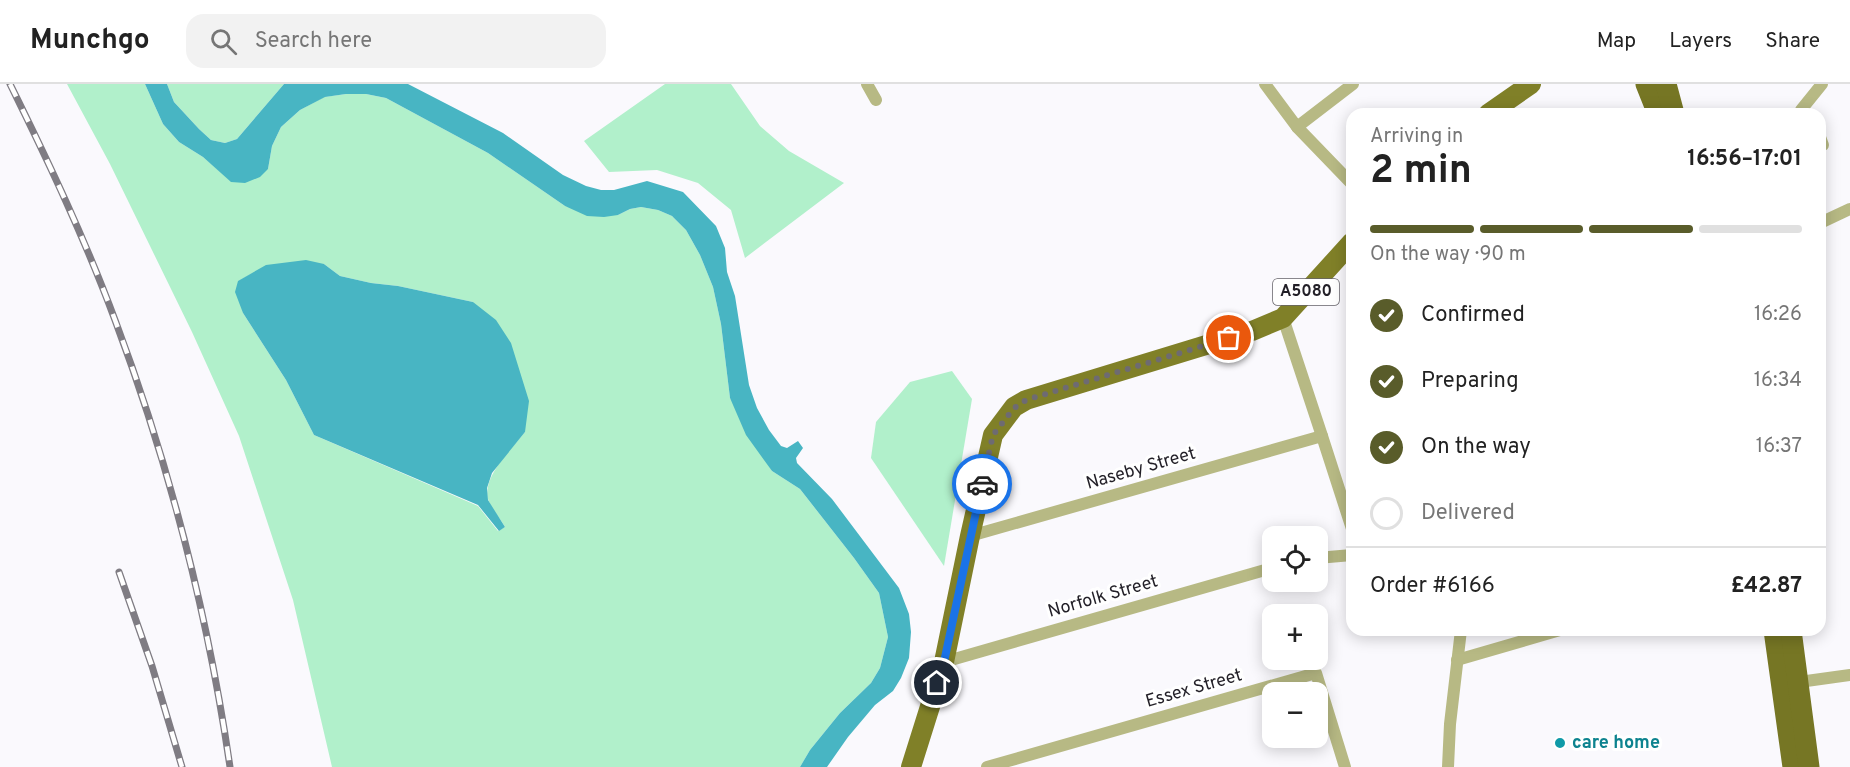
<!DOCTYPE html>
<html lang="en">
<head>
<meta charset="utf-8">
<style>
  :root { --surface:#fff; --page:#f2f2f2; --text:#222; --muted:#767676; --line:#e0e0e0; --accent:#595c2a }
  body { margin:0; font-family:Overpass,sans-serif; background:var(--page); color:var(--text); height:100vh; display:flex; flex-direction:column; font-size:22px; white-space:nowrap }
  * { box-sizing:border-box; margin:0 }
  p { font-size:20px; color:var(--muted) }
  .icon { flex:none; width:33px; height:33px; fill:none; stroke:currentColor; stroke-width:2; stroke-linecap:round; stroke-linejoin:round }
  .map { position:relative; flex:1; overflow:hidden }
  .sheet { position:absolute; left:1346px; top:24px; width:480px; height:528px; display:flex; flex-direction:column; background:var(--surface); border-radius:18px; box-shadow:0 3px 15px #0003 }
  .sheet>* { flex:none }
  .controls { position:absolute; left:1262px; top:442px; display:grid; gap:12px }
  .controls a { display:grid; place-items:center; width:66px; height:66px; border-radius:12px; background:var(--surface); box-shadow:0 3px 15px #0003; font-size:30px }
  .pin { position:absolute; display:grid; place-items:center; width:51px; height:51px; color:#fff; margin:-26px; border:3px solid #fff; border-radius:50%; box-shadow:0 2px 6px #0007 }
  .courier { position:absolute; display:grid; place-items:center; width:60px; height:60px; margin:-30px; border:4px solid #1a73e8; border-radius:50%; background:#fff; color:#222; box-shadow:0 2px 8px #0007 }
  .headline em { font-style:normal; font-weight:700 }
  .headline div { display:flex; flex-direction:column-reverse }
  .headline { display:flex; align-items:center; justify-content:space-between; height:102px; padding:0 24px }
  h1 { font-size:39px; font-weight:700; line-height:45px }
  .bar { display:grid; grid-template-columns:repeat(4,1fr); gap:9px 6px; align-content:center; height:72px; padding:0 24px }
  .bar i { height:8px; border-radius:4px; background:var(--line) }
  .bar .active { background:var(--accent) }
  .bar p { grid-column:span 4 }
  .line { display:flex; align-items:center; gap:15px; padding:0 24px; border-top:2px solid var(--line) }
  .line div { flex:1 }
  ol { padding:0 24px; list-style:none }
  li { display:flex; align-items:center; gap:18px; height:66px }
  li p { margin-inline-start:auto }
  li .icon { padding:6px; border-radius:50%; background:var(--accent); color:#fff; stroke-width:4 }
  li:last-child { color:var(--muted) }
  li i { width:33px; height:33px; border:3px solid var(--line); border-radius:50% }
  header { display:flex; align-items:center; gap:36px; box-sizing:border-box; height:84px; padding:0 30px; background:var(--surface); border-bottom:2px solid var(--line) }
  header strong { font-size:28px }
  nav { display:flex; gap:33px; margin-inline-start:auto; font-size:21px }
  .search { width:420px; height:54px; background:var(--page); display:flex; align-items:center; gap:15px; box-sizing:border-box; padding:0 21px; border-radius:18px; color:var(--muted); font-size:22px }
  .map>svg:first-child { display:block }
  .green { fill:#b1f0cb; fill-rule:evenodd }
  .water { fill:#48b5c3 }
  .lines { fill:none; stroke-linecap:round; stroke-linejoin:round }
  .minor { stroke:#b7b984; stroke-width:12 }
  .primary { stroke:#808028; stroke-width:20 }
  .trunk { stroke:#767624; stroke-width:21 }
  .rail-casing { stroke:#7f7c83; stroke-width:7 }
  .rail { stroke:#fff; stroke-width:4.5; stroke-dasharray:14; stroke-linecap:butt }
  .done { stroke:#6e6b72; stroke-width:6; stroke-dasharray:0 10.8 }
  .route { stroke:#1a73e8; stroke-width:8 }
  .culture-dot { fill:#0f9aa8; stroke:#fff; stroke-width:2 }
  .labels { text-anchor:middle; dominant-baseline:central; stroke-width:6; stroke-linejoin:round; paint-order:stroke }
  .shield { fill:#fff; stroke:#646268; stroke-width:1.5 }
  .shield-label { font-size:16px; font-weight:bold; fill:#221f27 }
  .street-label { font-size:18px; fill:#221f27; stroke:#fff }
  .culture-label { font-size:18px; font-weight:bold; fill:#0d838f; stroke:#fff; text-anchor:start }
</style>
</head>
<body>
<header>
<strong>Munchgo</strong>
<div class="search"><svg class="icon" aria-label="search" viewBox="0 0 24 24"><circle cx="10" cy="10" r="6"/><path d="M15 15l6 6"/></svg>Search here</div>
<nav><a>Map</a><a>Layers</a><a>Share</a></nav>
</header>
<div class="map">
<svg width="1850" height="683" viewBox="0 0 1850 683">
  <rect width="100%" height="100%" fill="#faf9fd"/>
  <!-- green -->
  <g class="green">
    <path d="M 67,0 L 145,0 L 163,40 L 179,58 L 203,73 L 232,98 L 268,85 L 272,62 L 281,43 L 300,26 L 324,13 L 346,10 L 366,10 L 386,14 L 488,69 L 565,122 L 618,131 L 630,125 L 641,123 L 658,126 L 672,132 L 686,146 L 700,171 L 713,203 L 721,240 L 730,314 L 772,387 L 800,405 L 854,474 L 879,509 L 888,553 L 880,584 L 871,599 L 840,629 L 810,666 L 800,683 L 332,683 L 293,516 L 239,352 L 192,248 L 110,80 ZM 324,180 L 340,192 L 371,199 L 398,202 L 473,218 L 525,348 C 512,364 482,393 488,415 C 491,425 500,434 505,443 L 498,447 L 478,422 L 314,351 L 286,296 L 243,229 L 239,197 L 251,190 Z"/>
    <polygon points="167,0 284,0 237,55 225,59 211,56 199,45 174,18"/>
    <polygon points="665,0 731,0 760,42 789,67 844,99 745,174 731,126 698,99 657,86 609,88 584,57"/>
    <polygon points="952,287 972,315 944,482 871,374 876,338 910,298"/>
  </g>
  <!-- water -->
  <g class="water">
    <polygon points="145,0 167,0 174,18 199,45 211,56 225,59 237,55 284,0 408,0 503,49 563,91 586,102 601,106 614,106 647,97 683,108 716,142 725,164 727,188 735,212 749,301 757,324 769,346 781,362 787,364 798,357 803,364 796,374 797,379 832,415 899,504 909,530 911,548 909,574 901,594 893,607 875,621 848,653 827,683 800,683 810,666 840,629 871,599 880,584 888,553 879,509 854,474 800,405 772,387 746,351 730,314 721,240 713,203 700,171 686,146 672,132 658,126 641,123 630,125 618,131 604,133 587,132 565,122 488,69 386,14 366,10 346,10 325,13 300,26 281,43 272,62 268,85 260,93 245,99 231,98 203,73 179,58 163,40"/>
    <polygon points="306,176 324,180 340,192 371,199 398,202 473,218 496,236 511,259 529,317 525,348 492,389 487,404 488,416 505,443 499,447 478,421 314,351 286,296 243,229 235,208 238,197 266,181"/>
  </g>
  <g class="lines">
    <!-- minor -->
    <g class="minor">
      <polyline points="867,0 876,16"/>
      <polyline points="1265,0 1297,43 1352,100"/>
      <polyline points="1801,26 1822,0"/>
      <polyline points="1297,43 1353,0"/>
      <polyline points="1820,53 1823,61"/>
      <polyline points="1820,139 1850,125"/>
      <polyline points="1283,234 1322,352 1352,445"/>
      <polyline points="970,452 1322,352"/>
      <polyline points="1317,474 1352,471"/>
      <polyline points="1457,576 1560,546"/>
      <polyline points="944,578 1272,484"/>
      <polyline points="1792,599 1850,591"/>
      <polyline points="987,683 1316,589 1345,683"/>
      <polyline points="1448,683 1450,640 1461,546"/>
    </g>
    <!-- primary -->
    <g class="primary">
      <polyline points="1488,30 1531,0"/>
      <polyline points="911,683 944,578 970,452 993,351 1014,323 1026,316 1252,247 1283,234 1352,158"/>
    </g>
    <!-- trunk -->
    <g class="trunk">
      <polyline points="1646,0 1658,30"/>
      <polyline points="1666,0 1674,30"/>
      <polyline points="1774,546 1793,683"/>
      <polyline points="1791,546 1809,683"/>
    </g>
    <defs>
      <g id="rail">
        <path d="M 10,0 C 48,77 85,155 115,236 C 169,380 208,531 230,683"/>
        <polyline points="119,488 152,582 182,683"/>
      </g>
    </defs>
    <!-- rail casing -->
    <use href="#rail" class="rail-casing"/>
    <!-- rail -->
    <use href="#rail" class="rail"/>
  </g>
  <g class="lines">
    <!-- done -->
    <polyline class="done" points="982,400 993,351 1014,324 1026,316 1229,254"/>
    <!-- route -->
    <polyline class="route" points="937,599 944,578 982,400"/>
  </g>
  <!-- markers -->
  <circle class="culture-dot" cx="1560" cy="659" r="6"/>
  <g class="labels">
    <!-- shield labels -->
    <rect class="shield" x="1273" y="195" width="66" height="26" rx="4.5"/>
    <g class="shield-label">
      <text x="1306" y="208">A5080</text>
    </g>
    <!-- street labels -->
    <g class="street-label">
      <text transform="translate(1141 385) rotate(-16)">Naseby Street</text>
      <text transform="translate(1103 513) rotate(-16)">Norfolk Street</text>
      <text transform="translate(1194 605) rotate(-16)">Essex Street</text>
    </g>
    <!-- culture labels -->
    <g class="culture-label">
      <text x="1572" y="659">care home</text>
    </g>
  </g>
</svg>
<div class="controls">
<a><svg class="icon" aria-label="locate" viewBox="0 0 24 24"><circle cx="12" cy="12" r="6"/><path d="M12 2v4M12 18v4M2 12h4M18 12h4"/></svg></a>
<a>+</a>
<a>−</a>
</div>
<div class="pin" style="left:1229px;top:254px;background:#ea580c"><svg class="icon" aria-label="bag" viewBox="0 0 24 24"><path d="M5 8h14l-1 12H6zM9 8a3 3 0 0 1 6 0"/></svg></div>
<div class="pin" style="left:937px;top:599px;background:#1f2937"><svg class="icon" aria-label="home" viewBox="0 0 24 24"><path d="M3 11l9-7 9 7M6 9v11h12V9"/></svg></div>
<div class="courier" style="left:982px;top:400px"><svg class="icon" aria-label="car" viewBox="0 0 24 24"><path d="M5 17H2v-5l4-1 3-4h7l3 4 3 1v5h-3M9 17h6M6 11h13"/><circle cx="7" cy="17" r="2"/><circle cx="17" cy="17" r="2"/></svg></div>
<section class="sheet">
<div class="headline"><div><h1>2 min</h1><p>Arriving in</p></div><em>16:56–17:01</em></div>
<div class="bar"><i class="active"></i><i class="active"></i><i class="active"></i><i></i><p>On the way · 90 m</p></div>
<ol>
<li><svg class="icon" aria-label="check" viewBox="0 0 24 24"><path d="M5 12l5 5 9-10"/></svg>Confirmed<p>16:26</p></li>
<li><svg class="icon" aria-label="check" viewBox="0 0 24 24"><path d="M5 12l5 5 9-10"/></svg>Preparing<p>16:34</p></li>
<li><svg class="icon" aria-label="check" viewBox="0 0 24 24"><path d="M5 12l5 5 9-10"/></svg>On the way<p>16:37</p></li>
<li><i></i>Delivered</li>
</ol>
<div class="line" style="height:78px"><div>Order #6166</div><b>£42.87</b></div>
</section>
</div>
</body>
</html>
